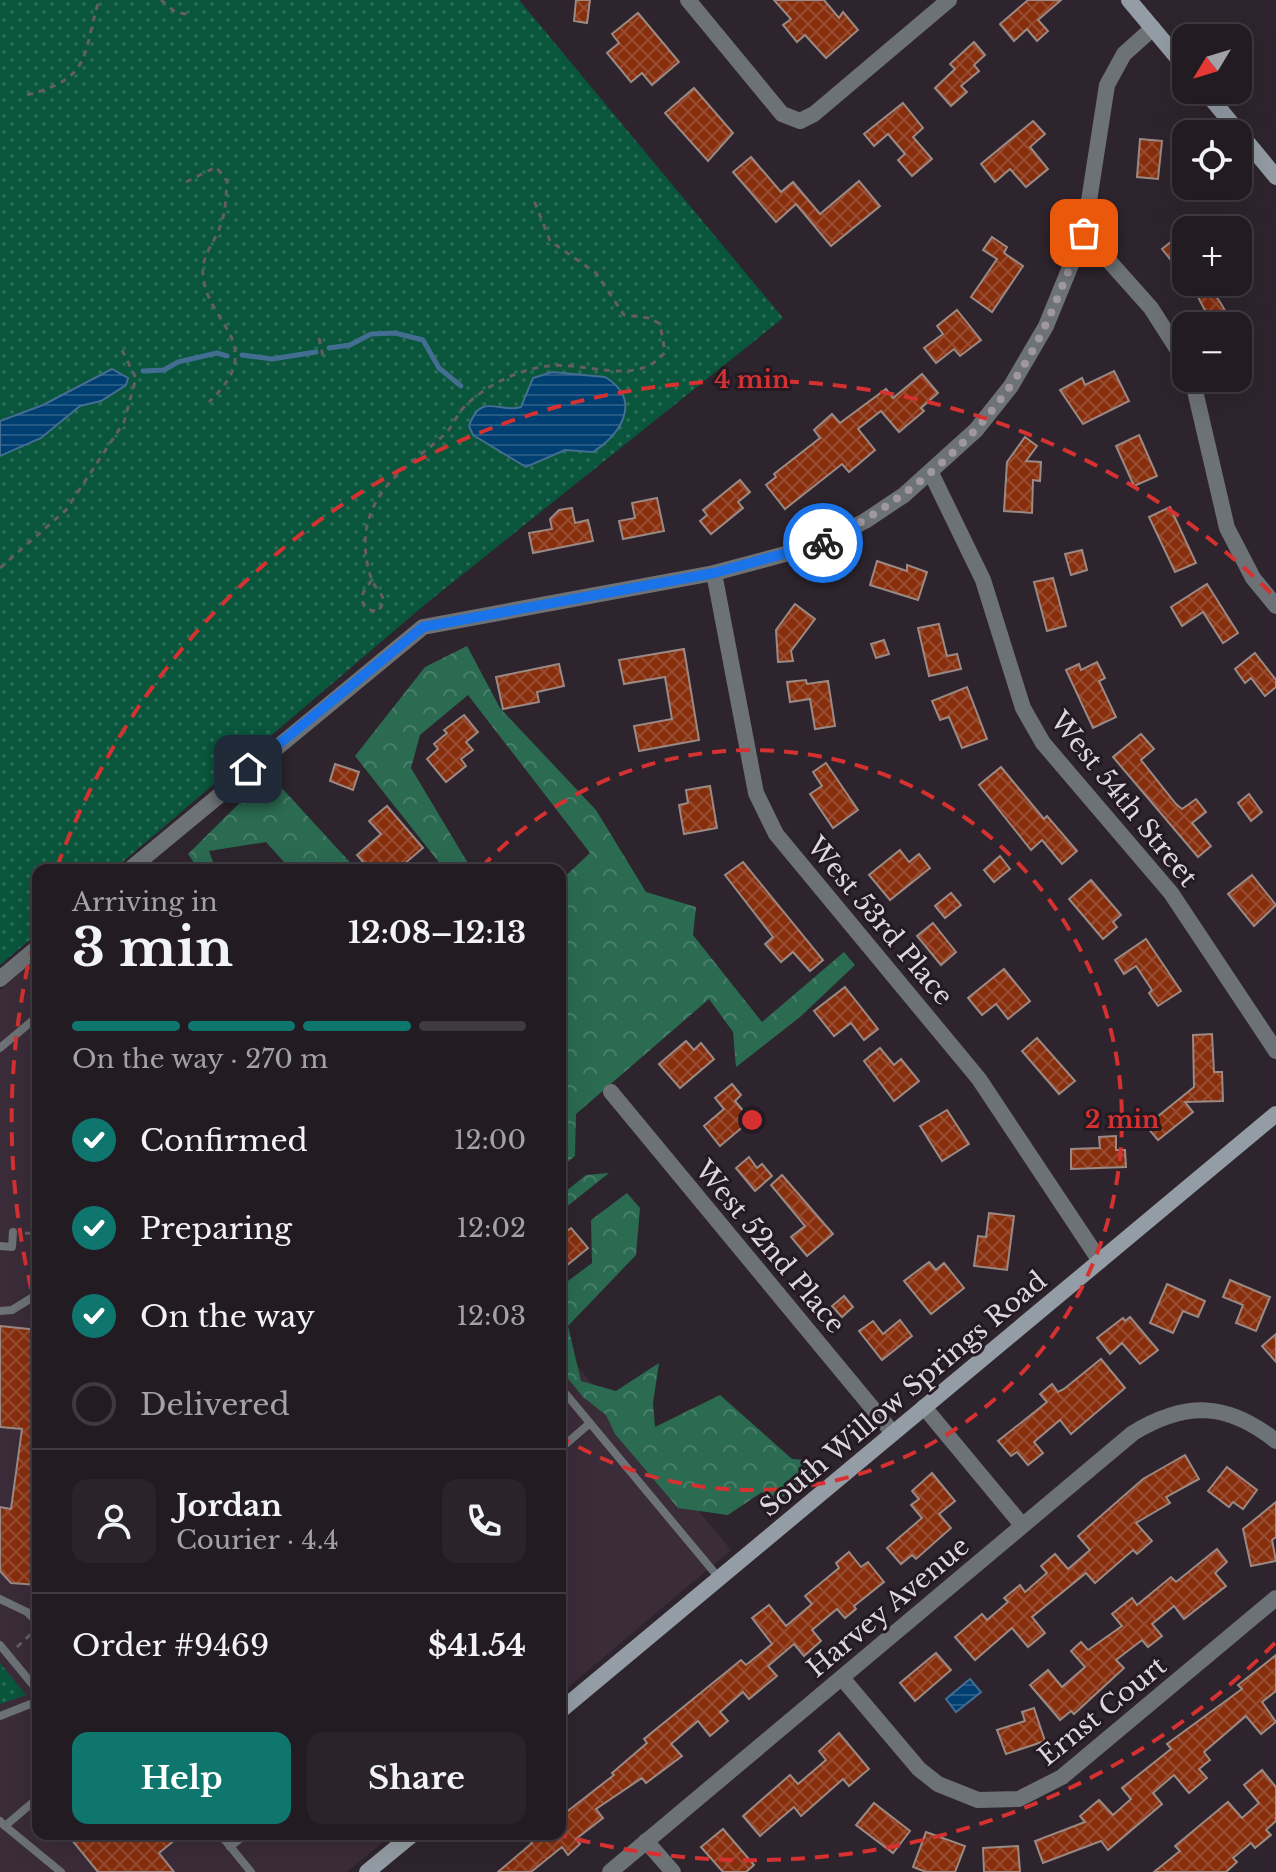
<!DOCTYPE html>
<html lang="en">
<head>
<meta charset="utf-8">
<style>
  :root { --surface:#221b22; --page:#2a242a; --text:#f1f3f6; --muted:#a2a1a5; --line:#3f3940; --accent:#0f766e }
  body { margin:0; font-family:"Libre Baskerville",serif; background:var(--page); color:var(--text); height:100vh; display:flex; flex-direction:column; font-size:30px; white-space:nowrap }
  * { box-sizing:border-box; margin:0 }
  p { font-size:26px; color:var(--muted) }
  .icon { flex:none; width:44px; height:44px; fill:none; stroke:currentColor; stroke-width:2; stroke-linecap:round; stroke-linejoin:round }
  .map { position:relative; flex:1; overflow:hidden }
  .panel { position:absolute; left:32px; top:864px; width:534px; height:976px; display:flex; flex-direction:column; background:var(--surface); border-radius:16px; box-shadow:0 8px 32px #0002,0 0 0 2px var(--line) }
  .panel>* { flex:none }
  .needle { width:52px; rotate:232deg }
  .buttons { position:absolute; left:1172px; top:24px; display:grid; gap:16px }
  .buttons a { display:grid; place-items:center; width:80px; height:80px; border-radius:16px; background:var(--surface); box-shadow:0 8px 32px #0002,0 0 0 2px var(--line); font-size:40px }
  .pin { position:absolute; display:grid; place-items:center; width:68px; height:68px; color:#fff; margin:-34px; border-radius:16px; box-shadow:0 4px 12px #0006 }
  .courier { position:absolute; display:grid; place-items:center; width:80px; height:80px; margin:-40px; border:6px solid #1a73e8; border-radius:50%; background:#fff; color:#222; box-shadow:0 2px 10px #0007 }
  .headline em { font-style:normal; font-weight:700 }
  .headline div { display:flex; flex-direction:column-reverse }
  .headline { display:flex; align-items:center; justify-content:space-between; height:136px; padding:0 40px }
  h1 { font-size:52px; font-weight:700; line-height:60px }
  .bar { display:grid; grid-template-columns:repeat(4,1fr); gap:12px 8px; align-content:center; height:96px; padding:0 40px }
  .bar i { height:10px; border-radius:6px; background:var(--line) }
  .bar .selected { background:var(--accent) }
  .bar p { grid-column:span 4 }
  .line { display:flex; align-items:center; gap:20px; padding:0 40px; border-top:2px solid var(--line) }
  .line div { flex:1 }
  .round { display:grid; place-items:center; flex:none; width:84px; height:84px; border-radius:16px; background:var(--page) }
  ol { padding:0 40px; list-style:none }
  li { display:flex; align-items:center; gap:24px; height:88px }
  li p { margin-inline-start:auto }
  li .icon { padding:8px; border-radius:50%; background:var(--accent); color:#fff; stroke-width:4 }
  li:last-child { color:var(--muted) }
  li i { width:44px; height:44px; border:4px solid var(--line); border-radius:50% }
  .action { display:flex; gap:16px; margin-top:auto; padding:16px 40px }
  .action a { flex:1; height:92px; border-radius:16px; background:var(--accent); color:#fff; font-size:32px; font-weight:700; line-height:92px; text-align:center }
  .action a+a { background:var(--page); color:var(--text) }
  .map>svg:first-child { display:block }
  .built { fill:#3a2c39 }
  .grass { fill:url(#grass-dots) }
  .forest { fill:url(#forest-crowns) }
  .water { fill:url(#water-rules); stroke:#436d91; stroke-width:2 }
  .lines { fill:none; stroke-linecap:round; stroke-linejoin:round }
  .stream { stroke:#436d91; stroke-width:5 }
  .building { fill:url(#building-cross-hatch); stroke:#9b8984; stroke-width:2 }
  .path { stroke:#655c64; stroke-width:3; stroke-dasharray:6 6; stroke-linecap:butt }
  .lane { stroke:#6d7277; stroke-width:8 }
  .street { stroke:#6d7277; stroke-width:16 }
  .secondary { stroke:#949da5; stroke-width:16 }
  .done { stroke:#a0989f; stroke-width:8; stroke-dasharray:0 14.4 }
  .route { stroke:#1a73e8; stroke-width:10 }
  .ring { fill:none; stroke:#d63131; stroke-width:4; stroke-dasharray:14 10 }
  .labels { text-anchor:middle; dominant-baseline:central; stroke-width:6; stroke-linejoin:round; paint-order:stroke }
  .street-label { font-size:26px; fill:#ded7dd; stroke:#241a24 }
  .centre { fill:#d63131; stroke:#241a24; stroke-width:4 }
  .ring-label { font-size:24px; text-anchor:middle; font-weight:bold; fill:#d63131; stroke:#241a24; stroke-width:6; stroke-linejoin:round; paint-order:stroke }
</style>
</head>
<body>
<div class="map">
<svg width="1276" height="1872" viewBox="0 0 1276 1872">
  <defs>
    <pattern id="grass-dots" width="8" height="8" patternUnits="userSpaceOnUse" patternTransform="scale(2)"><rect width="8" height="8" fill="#0a563d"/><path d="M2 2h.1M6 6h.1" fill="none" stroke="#2d6e59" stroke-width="1.8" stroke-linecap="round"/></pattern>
    <pattern id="forest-crowns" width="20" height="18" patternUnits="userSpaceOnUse" patternTransform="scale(2)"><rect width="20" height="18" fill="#2b6b52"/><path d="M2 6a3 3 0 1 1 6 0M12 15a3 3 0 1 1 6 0" fill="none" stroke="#497f6a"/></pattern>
    <pattern id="water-rules" width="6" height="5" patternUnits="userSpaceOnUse" patternTransform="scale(2)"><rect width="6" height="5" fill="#003f71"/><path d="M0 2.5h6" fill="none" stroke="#255a85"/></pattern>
    <pattern id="building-cross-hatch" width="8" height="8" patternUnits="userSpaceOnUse" patternTransform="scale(2)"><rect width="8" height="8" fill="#872e0d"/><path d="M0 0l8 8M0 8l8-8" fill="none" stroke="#984c30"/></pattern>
  </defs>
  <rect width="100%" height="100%" fill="#2e242d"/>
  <!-- built -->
  <g class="built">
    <polygon points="38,958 38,1834 393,1834 347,1872 0,1872 0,990"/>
    <polygon points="560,1345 731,1550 560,1694"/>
  </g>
  <!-- grass -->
  <g class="grass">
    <polygon points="0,0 519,0 783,318 428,602 113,870 38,870 38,933 0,965"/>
    <polygon points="0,1663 26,1695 0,1704"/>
  </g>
  <!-- forest -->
  <g class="forest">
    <polygon points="467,646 500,708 596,810 646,892 696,907 693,935 762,1022 844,952 855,965 800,1017 736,1067 733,1032 709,999 576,1114 575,1156 560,1168 560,881 590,853 468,695 420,735 411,768 472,870 445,870 355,756 425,667"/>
    <polygon points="269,774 357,870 291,870 266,842 209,851 216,870 199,870 188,854"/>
    <polygon points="609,1173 560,1212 560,1196 586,1175"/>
    <polygon points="627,1193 640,1208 636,1255 568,1326 581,1381 616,1391 659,1363 653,1403 655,1427 720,1395 792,1459 805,1460 816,1470 776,1503 762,1492 728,1515 678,1508 615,1434 606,1415 583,1397 560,1369 560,1287 592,1263 591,1220"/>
  </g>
  <!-- water -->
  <g class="water">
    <polygon points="112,369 128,378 126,385 101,401 80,406 41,438 0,456 0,421 43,405"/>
    <path d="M 552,372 L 605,377 C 643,400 621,434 593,452 L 565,450 L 526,467 L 473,435 L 469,426 C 481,391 499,414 521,407 L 533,378 Z"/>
    <polygon points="970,1679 981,1692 956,1712 946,1699"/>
  </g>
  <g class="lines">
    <!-- stream -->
    <g class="stream">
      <polyline points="329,348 350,345 371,334 395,333 423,340 439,368 461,386"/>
      <polyline points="242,355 272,359 316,352"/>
      <polyline points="143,371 164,370 178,362 217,353 227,356"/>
    </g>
  </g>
  <!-- building -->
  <g class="building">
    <polygon points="576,0 590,0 587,23 574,21"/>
    <polygon points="774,0 824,0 839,18 843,12 858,30 826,58 805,35 797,42 783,25 791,19"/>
    <polygon points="1028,0 1061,0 1038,20 1048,31 1037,41 1027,29 1014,41 1000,24"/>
    <polygon points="638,13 679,62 652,85 642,73 631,82 607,53 619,43 612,34"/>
    <polygon points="974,42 985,55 974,65 979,71 961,86 967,92 951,106 935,88 955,69 950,64"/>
    <polygon points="694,88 733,133 708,161 665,113"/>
    <polygon points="903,103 923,128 913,137 932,159 912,176 898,160 905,154 888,134 874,146 864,134"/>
    <polygon points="1033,121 1045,134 1030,147 1048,169 1026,187 1010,169 995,182 981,164"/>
    <polygon points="1140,139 1162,141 1158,179 1137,177"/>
    <polygon points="751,157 781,192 793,182 820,214 859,181 880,206 831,246 796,204 776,222 733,172"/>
    <polygon points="1181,234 1186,241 1186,279 1162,249"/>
    <polygon points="992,237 1007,247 1004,253 1023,266 992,312 971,297 997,259 983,250"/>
    <polygon points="1210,288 1220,302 1234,326 1213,326 1197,295"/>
    <polygon points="957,310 981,340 960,356 954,349 936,363 924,348 943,334 937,326"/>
    <polygon points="1114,371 1129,401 1083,424 1060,390 1082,378 1085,385"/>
    <polygon points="922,374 938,393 921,408 924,411 899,432 881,411 858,429 875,450 849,472 842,464 785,509 766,485 776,477 774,474 820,438 814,430 832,414 840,423 886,389 893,398"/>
    <polygon points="1139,435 1157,476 1134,486 1116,446"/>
    <polygon points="1025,437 1037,446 1026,461 1041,462 1040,481 1033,480 1032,513 1004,511 1007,462"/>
    <polygon points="740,480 750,492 738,502 743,508 711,534 700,521 707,515 703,510"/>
    <polygon points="657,498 664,531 623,539 619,521 635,518 632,503"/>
    <polygon points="1170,507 1196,563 1175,572 1149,517"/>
    <polygon points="572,508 575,523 588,520 593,541 533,553 529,533 552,529 550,519 559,510"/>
    <polygon points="1082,550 1087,570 1071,575 1065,554"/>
    <polygon points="877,561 907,571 907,565 927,572 918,600 870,585"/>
    <polygon points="1053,578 1066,626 1047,631 1034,582"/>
    <polygon points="1207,584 1238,633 1223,643 1203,612 1182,626 1171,607"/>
    <polygon points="795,604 815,619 791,651 793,661 778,662 776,630"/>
    <polygon points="939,624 947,656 957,654 961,669 929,676 918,628"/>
    <polygon points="884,640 889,654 876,658 871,644"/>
    <polygon points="684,649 699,740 639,751 634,726 672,719 665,677 624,684 619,660"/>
    <polygon points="1255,653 1276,680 1276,687 1265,696 1251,678 1245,683 1235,669"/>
    <polygon points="1097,662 1105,678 1099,681 1116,717 1093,728 1066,670 1079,664 1081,670"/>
    <polygon points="559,664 564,686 537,692 539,702 503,709 496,677"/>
    <polygon points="806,680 807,684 828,681 835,726 815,729 810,699 790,702 787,682"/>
    <polygon points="967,687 987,739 962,748 949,717 940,720 932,701"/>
    <polygon points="464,715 478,732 466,742 473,750 461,759 466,766 446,782 427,759 438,749 434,744 447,733 444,730"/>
    <polygon points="1141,734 1154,749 1141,760 1176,804 1182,809 1196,799 1206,812 1192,823 1211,846 1198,857 1113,757"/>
    <polygon points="826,763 858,810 833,828 810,794 822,786 813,772"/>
    <polygon points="335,764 359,772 353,790 330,781"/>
    <polygon points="1001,767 1044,819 1047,816 1077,851 1062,864 1042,840 1031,850 979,785"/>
    <polygon points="710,786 717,828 684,834 679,805 688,803 686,790"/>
    <polygon points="1249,794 1262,812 1251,821 1238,803"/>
    <polygon points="387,806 423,848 397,870 370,870 357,855 381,834 369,821"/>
    <polygon points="900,850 909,862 919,854 930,868 890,900 869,875"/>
    <polygon points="1000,856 1010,869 994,882 984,870"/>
    <polygon points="743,862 823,960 810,971 793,952 781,962 765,944 773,937 725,875"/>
    <polygon points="1252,875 1276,905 1254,926 1228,894"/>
    <polygon points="1091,880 1121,915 1113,922 1117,927 1103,939 1069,899"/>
    <polygon points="951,893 961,905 945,918 935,906"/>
    <polygon points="933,923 956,952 941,965 917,936"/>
    <polygon points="1146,939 1181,991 1158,1006 1149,993 1152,990 1136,966 1124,974 1115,960"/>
    <polygon points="1004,969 1030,1001 1008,1019 996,1004 982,1015 968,998"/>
    <polygon points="845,987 878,1029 864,1040 851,1023 834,1036 814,1011"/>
    <polygon points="1212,1034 1214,1072 1222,1072 1223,1101 1185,1102 1193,1112 1158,1140 1146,1126 1194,1087 1193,1035"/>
    <polygon points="1037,1038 1075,1081 1059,1094 1022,1051"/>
    <polygon points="686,1041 694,1050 701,1043 714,1059 680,1088 659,1064"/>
    <polygon points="880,1048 894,1065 901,1059 919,1081 894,1101 864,1061"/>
    <polygon points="732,1084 741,1095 735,1101 751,1120 720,1146 704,1126 724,1109 715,1098"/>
    <polygon points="947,1110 969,1144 942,1161 920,1126"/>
    <polygon points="1116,1136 1116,1150 1125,1150 1126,1167 1071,1169 1071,1149 1100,1148 1099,1137"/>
    <polygon points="749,1157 757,1168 762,1164 772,1176 755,1191 736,1168"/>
    <polygon points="782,1175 833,1234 807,1256 791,1237 805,1226 771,1185"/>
    <polygon points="989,1213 1014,1216 1007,1270 974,1266 978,1236 986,1237"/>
    <polygon points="571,1228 588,1248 560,1271 560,1236"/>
    <polygon points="929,1262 936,1270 944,1263 964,1288 931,1314 904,1281"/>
    <polygon points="1230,1280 1270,1297 1256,1331 1236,1323 1243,1305 1223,1297"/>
    <polygon points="1167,1284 1205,1301 1198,1317 1183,1311 1173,1333 1150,1323"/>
    <polygon points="844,1296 853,1307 842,1317 832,1306"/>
    <polygon points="1130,1317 1158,1350 1140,1364 1122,1343 1110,1354 1097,1338 1123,1318 1125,1321"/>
    <polygon points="900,1320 912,1336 882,1360 859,1331 873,1321 883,1334"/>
    <polygon points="0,1326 38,1330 38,1585 11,1583 0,1571 0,1507 11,1509 22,1429 0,1427"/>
    <polygon points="1276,1334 1276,1362 1262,1346"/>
    <polygon points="1101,1359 1125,1388 1071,1434 1060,1420 1034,1442 1043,1453 1028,1465 1017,1452 1011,1456 998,1441 1047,1402 1040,1394 1052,1384 1058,1392 1064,1389"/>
    <polygon points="1185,1455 1199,1479 1166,1497 1170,1503 1136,1523 1152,1541 1137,1554 1133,1550 1095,1583 1086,1573 1032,1617 1045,1633 1028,1647 1012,1628 975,1660 955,1637 982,1614 987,1620 1008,1602 1004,1598 1020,1585 1025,1592 1047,1573 1041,1566 1055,1554 1068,1569 1090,1550 1078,1536 1143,1479"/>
    <polygon points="1227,1467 1257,1490 1243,1509 1233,1502 1229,1507 1208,1491"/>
    <polygon points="932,1473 955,1501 939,1514 951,1528 916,1559 912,1555 901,1564 887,1548 922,1518 911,1505 919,1499 912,1491"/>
    <polygon points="1276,1502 1276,1537 1272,1540 1276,1561 1251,1566 1243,1529"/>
    <polygon points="1217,1549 1227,1562 1215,1573 1226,1586 1184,1619 1174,1606 1152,1624 1162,1636 1148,1647 1142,1640 1116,1660 1124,1668 1074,1714 1071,1711 1060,1720 1030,1685 1048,1670 1062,1687 1085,1667 1071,1651 1081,1642 1088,1650 1122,1626 1112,1614 1132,1598 1137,1605 1171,1577 1176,1582"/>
    <polygon points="849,1552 861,1567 868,1562 884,1582 854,1606 856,1609 845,1618 837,1609 812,1630 821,1641 804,1656 794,1644 768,1666 777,1676 749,1699 743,1692 720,1712 728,1721 710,1736 698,1721 671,1744 682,1756 646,1783 642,1778 596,1809 603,1818 576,1839 580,1844 568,1855 562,1847 531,1872 498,1872 532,1843 525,1834 560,1834 560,1817 614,1775 612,1773 647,1743 644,1739 741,1660 746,1665 772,1644 752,1618 769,1605 786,1626 812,1604 805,1596 839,1568 836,1563"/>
    <polygon points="936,1653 951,1670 915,1701 900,1683"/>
    <polygon points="1276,1655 1276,1691 1262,1702 1276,1722 1261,1734 1246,1716 1204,1752 1210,1760 1199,1769 1207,1778 1189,1793 1174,1775 1153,1793 1162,1804 1108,1850 1101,1841 1043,1863 1035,1841 1085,1822 1080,1816 1099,1800 1113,1815 1131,1799 1122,1788 1171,1749 1167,1744 1242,1689 1238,1685"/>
    <polygon points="1034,1708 1045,1741 1006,1754 997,1730 1025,1721 1022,1712"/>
    <polygon points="839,1733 869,1769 849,1786 843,1779 801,1816 794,1807 760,1836 743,1816 790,1775 798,1784 826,1760 819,1751"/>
    <polygon points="1262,1770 1276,1787 1276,1821 1266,1830 1271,1835 1255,1848 1251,1843 1233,1858 1237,1862 1226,1872 1154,1872 1180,1851 1175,1846 1228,1802 1242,1818 1259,1803 1244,1785"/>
    <polygon points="874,1803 910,1831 893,1853 856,1825"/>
    <polygon points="723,1829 754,1865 746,1872 723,1872 701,1847"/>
    <polygon points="926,1832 965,1846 955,1872 926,1872 913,1867"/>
    <polygon points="67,1834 182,1834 159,1853 174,1872 98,1872"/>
    <polygon points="1018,1846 1020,1872 984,1872 983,1848"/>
  </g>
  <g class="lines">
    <!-- path -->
    <g class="path">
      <polyline points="161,0 175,12 192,15"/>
      <path d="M 27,95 C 93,78 82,55 99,0"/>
      <path d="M 186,182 L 216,167 L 227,181 C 226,195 226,210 221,224 C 216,241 201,255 203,275 C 207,325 270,344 209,402"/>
      <polyline points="319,338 323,356"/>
      <polyline points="0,568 66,510 124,422 136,378 122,350"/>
      <path d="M 372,580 C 364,590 358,597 366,609 L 378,612 L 384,601 C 382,593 375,588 372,580 C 366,565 363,542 367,526 C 377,481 415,462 445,434 C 454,425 457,413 466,405 C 487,385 520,369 548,366 C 585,361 638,388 665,352 L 660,324 L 650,318 L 624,315 L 596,273 L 550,241 L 534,200"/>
      <polyline points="25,1233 38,1234"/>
      <polyline points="17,1647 32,1633"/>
    </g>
    <!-- lane -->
    <g class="lane">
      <polyline points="0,1048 38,1016"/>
      <polyline points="0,1246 12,1247 13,1232"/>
      <polyline points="0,1311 12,1310 38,1294"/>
      <polyline points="560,1387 719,1578"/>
      <polyline points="560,1449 590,1423"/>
      <polyline points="0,1599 27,1612 38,1623"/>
      <polyline points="0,1645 38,1691"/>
      <polyline points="0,1716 38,1701"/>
      <polyline points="0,1821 5,1826 38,1798"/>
      <polyline points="5,1826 61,1872"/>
      <polyline points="220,1834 251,1872"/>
      <polyline points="230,1847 246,1834"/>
    </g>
    <!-- street -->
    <g class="street">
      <polyline points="688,0 782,114 800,121 814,114 949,0"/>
      <polyline points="1084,233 1151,308 1186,363"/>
      <polyline points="1192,378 1227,528 1253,578 1276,606"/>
      <polyline points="931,473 983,580 1023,708 1043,743 1171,893 1276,1051"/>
      <polyline points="714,573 756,793 776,834 979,1079 1100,1261"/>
      <polyline points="129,870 423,627 714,573 819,545 865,521 904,495 976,430 1011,386 1046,326 1084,233 1107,85 1124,54 1153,28"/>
      <polyline points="0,979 38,947"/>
      <polyline points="611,1092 893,1433"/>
      <polyline points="924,1407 1022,1525"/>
      <polyline points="842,1678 919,1769 938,1784 978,1800 1019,1799 1062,1777 1276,1598"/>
      <polyline points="646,1841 673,1872"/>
      <path d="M 610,1872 L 1133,1433 C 1186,1401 1227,1402 1276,1441"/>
    </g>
    <!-- secondary -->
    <g class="secondary">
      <polyline points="1129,0 1186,68"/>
      <polyline points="1204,90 1276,177"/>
      <polyline points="560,1711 1276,1114"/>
      <polyline points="367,1872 413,1834"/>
    </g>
  </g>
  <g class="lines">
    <!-- done -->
    <path class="done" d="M 823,543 C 918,495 1001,422 1046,324 C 1060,294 1071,263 1084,233"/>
    <!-- route -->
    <polyline class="route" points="248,769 423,627 714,573 823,543"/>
  </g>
  <!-- distance rings -->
  <g class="ring">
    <path d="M481 868A370 370 0 1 1 561 1437"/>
    <path d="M1275 1643A740 740 0 0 1 560 1835M37 1312A740 740 0 0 1 37 928M57 867A740 740 0 0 1 1275 597"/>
  </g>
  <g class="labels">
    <!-- street labels -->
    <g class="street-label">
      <text transform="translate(1124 799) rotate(51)">West 54th Street</text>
      <text transform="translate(880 921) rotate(50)">West 53rd Place</text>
      <text transform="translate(770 1247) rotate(50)">West 52nd Place</text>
      <text transform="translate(903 1394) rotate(-40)">South Willow Springs Road</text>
      <text transform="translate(888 1607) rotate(-40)">Harvey Avenue</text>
      <text transform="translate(1102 1711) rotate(-39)">Ernst Court</text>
    </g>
  </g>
  <circle cx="752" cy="1120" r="12" class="centre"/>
  <g class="ring-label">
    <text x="752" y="388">4 min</text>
    <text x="1122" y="1128">2 min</text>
  </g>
</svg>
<div class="buttons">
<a><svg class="needle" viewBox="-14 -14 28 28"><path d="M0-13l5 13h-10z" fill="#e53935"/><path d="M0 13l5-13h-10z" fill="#a2a1a5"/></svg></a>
<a><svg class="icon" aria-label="locate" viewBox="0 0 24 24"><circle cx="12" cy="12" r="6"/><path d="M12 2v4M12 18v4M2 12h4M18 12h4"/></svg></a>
<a>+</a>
<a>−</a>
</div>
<div class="pin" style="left:1084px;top:233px;background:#ea580c"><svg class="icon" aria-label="bag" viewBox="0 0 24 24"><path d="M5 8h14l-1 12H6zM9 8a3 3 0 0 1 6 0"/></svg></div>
<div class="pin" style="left:248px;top:769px;background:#1f2937"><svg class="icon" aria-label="home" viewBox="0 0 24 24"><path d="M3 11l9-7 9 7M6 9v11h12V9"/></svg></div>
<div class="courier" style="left:823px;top:543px"><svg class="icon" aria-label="bike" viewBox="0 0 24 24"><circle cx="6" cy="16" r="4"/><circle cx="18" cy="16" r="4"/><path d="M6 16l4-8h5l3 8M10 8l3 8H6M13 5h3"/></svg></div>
<section class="panel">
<div class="headline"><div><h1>3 min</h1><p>Arriving in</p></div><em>12:08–12:13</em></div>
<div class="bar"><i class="selected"></i><i class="selected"></i><i class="selected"></i><i></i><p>On the way · 270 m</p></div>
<ol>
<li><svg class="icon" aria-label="check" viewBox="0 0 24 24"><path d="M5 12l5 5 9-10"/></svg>Confirmed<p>12:00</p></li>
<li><svg class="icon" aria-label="check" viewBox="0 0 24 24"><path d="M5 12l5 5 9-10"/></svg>Preparing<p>12:02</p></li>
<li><svg class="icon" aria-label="check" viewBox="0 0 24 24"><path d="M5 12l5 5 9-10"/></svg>On the way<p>12:03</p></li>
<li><i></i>Delivered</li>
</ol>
<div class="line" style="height:144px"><a class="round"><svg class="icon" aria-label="person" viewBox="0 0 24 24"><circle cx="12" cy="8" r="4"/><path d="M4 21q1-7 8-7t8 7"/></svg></a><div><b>Jordan</b><p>Courier · 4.4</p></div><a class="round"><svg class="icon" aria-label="phone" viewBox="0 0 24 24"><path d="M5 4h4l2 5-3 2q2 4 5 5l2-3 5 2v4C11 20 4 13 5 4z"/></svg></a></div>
<div class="line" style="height:104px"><div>Order #9469</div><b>$41.54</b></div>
<div class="action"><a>Help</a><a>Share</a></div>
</section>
</div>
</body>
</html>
